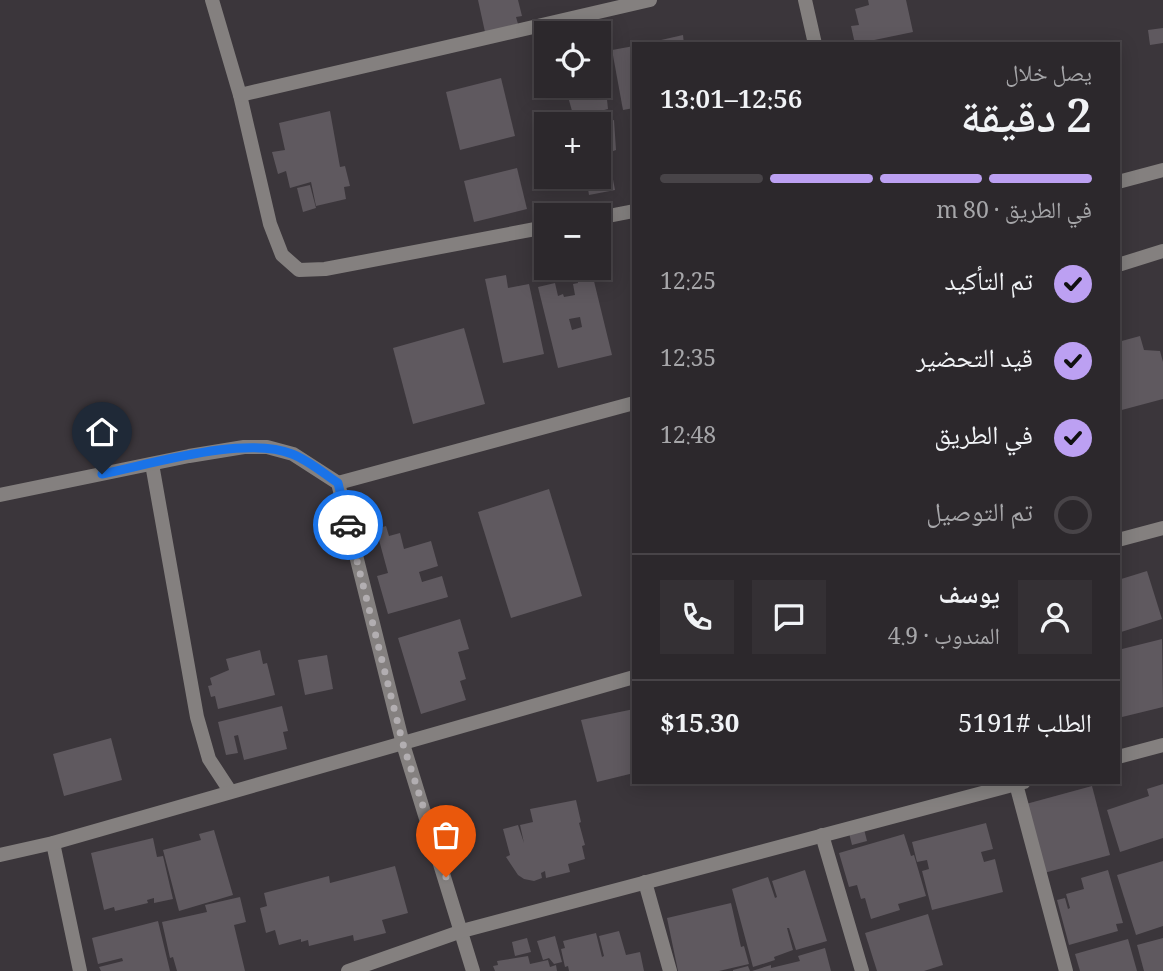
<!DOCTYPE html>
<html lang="ar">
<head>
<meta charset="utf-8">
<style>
  :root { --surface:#2c282c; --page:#343034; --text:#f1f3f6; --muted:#a6a6a9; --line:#484448; --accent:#bca0f2 }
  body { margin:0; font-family:Georgia,"Noto Naskh Arabic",serif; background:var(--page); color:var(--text); direction:rtl; height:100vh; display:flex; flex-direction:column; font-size:26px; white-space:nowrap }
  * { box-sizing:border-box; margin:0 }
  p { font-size:23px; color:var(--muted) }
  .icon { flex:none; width:38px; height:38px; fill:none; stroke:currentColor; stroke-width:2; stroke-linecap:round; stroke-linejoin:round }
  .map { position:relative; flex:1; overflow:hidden; direction:ltr }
  .sheet { position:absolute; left:632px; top:42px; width:488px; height:742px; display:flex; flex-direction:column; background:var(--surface); border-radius:0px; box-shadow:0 4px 18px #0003,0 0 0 2px var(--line); direction:rtl }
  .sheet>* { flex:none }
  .fabs { position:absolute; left:534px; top:21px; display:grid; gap:14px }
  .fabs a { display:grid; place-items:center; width:77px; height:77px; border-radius:0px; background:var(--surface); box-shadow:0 4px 18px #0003,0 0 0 2px var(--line); font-size:35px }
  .pin { position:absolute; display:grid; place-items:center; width:60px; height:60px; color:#fff; margin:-72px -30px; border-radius:50% 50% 50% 0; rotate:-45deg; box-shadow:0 0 7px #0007 }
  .pin .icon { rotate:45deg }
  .courier { position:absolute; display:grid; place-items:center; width:70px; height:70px; margin:-35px; border:5px solid #1a73e8; border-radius:50%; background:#fff; color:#222; box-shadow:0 2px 9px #0007 }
  .overview em { font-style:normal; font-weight:600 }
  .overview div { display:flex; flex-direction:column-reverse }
  .overview { display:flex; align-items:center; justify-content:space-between; height:119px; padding:0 28px }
  h1 { font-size:46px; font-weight:600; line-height:52px }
  .bar { display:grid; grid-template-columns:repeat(4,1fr); gap:10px 7px; align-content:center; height:84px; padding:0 28px }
  .bar i { height:9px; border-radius:5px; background:var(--line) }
  .bar .on { background:var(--accent) }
  .bar p { grid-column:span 4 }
  .line { display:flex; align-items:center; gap:18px; padding:0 28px; border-top:2px solid var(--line) }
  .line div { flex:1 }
  .round { display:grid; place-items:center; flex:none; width:74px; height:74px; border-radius:0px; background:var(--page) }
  ol { padding:0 28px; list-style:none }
  li { display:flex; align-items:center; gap:21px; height:77px }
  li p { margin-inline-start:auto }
  li .icon { padding:7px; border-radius:50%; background:var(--accent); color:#111; stroke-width:4 }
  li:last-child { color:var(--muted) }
  li i { width:38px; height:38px; border:4px solid var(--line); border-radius:50% }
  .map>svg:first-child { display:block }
  .building { fill:#5f595f; fill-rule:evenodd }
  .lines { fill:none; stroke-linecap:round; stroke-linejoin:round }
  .street { stroke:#84807f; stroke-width:14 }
  .done { stroke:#b2aeb1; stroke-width:7; stroke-dasharray:0 12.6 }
  .route { stroke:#1a73e8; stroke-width:9 }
</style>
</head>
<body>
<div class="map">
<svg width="1163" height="971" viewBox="0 0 1163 971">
  <rect width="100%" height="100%" fill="#3b363b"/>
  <!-- building -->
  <g class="building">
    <polygon points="478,0 518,0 522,16 516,17 518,24 485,32"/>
    <polygon points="868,0 906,0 913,32 855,44 851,26 859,25 855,9 869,5"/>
    <polygon points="1163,28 1163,43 1150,45 1148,30"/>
    <polygon points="683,35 684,44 648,44 648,43"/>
    <polygon points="634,46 634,108 623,110 612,50"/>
    <polygon points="598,61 603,61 608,109 574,118 565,86 598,86"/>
    <polygon points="501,78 515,136 460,150 446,92"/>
    <polygon points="330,111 340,167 345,166 350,186 344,187 346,199 316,206 311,182 290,188 286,171 278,174 272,152 285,150 279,123"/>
    <polygon points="614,120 616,150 608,153 615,190 589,195 586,177 598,177 598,125"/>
    <polygon points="517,168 527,209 474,222 464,181"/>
    <polygon points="310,185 316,208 303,212 297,188"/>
    <path d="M 592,273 L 612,355 L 558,368 L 538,287 L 555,283 L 558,296 L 563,294 L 564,297 L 575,295 L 573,284 L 578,283 L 577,277 ZM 580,317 L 582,327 L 572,330 L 569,319 Z"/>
    <polygon points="506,275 508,288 529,284 544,354 503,363 485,279"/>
    <polygon points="464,328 485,404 413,424 393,348"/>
    <polygon points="1140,336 1144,350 1160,351 1163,362 1163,399 1118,411 1118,342"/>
    <polygon points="549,489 582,596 511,618 478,512"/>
    <polygon points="386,526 389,536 400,533 404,549 431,541 438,566 419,572 422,582 442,576 448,597 388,614 377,576 388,573 376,529"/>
    <polygon points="1147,571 1162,619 1118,633 1118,580"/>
    <polygon points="460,619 469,649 458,652 466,679 460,681 466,700 421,714 398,638"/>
    <polygon points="1162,639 1163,707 1118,718 1118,679 1122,678 1118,650"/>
    <polygon points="260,650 263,664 267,663 275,695 218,709 215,696 211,697 208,686 212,685 210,678 229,670 226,659"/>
    <polygon points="327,655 333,689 305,695 298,660"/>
    <polygon points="282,706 288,731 283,732 287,749 244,760 238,735 234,736 238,753 226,755 218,722"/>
    <polygon points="634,709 634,773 597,782 581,720"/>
    <polygon points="111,738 122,780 64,796 53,754"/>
    <polygon points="1163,784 1163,838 1120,852 1107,810 1149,796 1147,789"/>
    <polygon points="1092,786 1110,855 1044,873 1026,804"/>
    <polygon points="576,800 581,822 579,823 585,845 582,846 585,859 568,864 570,872 546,878 545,871 541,873 542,878 534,881 524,879 518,875 506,857 510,855 503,829 518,825 524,843 520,825 533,822 530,809"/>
    <polygon points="986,823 993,849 981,852 984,862 995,859 1003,892 932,910 922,871 929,869 927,860 917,862 912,842"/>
    <polygon points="864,829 867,841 852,845 849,833"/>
    <polygon points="214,830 233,895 179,911 163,850 201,840 199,834"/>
    <polygon points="904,834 911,856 914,855 926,896 898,904 900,910 871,919 865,898 861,899 857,885 849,887 839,853"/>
    <polygon points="153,838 157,857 163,856 173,899 154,903 154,898 147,900 148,903 115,911 114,907 104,910 91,853"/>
    <polygon points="1163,861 1163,926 1136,935 1117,875"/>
    <polygon points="395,866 408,913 382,920 386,933 354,941 353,935 309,946 308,940 301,942 301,939 279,945 275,930 266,933 260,908 267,906 264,893 329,876 330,883"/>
    <polygon points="805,870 827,941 796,950 789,928 787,928 793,950 774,957 775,960 753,967 732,889 768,877 775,898 777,897 772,881"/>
    <polygon points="1108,870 1123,923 1116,924 1118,931 1069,945 1057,900 1065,898 1068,909 1070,908 1066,894 1084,889 1081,878"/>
    <polygon points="240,897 246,922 234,925 245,971 177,971 173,957 170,958 162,922 207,912 205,905"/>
    <polygon points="731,903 741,947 744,946 749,964 719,971 678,971 667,918"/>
    <polygon points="928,914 943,965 924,971 877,971 865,933"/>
    <polygon points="158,921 170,971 101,971 99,967 123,961 122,958 98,964 92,938"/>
    <polygon points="619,931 626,955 640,952 644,971 569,971 568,966 565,967 561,949 565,948 563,941 596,933 602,957 604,956 599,936"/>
    <polygon points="555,936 562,962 554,964 549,958 543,960 537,941"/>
    <polygon points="527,938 531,952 515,956 512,942"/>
    <polygon points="1163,938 1163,971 1144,971 1137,945"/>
    <polygon points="1128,939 1137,971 1080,971 1075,954"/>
    <polygon points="825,948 831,971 752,971 771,965 771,968 800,961 798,956"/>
    <polygon points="528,956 530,964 548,960 550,967 556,965 557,971 495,971 493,966 498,965 497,961"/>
    <polygon points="748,966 750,971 733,971 733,970"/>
  </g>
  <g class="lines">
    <!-- street -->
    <g class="street">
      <polyline points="212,0 240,95 270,224 282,255 299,270 325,269 546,227"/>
      <polyline points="805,0 815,44"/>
      <polyline points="240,95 650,0"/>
      <polyline points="1118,182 1163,170"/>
      <polyline points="598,218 634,211"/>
      <polyline points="1118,265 1163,251"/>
      <polyline points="152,464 197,717 209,759 230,791"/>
      <polyline points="338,483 634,403"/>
      <polyline points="0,495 189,456 244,447 267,447 293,454 338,483 403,744 473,971"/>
      <polyline points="1118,540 1163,528"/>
      <polyline points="1118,757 1163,745"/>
      <polyline points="1016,784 1066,971"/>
      <polyline points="822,835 862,971"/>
      <polyline points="53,843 80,971"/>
      <polyline points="0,855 53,843 634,677"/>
      <polyline points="645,882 670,971"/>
      <polyline points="348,971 462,931 1024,782"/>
    </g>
  </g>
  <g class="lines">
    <!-- done -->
    <polyline class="done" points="348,525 403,744 446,877"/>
    <!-- route -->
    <path class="route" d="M 102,474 C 152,464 245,435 292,454 C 308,460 323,473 338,483 L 348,525"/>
  </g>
</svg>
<div class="fabs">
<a><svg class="icon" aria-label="locate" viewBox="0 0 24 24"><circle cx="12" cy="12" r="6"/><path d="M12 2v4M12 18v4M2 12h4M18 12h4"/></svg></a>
<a>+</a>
<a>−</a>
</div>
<div class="pin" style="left:446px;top:877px;background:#ea580c"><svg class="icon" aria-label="bag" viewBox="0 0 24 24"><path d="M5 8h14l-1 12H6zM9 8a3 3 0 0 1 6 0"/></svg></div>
<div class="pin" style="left:102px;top:474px;background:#1f2937"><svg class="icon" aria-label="home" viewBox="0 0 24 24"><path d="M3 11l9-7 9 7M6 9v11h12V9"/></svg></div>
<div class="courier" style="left:348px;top:525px"><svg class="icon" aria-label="car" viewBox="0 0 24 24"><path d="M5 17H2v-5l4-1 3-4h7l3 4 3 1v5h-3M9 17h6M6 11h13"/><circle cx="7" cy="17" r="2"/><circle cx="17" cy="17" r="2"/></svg></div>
<section class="sheet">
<div class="overview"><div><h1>2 دقيقة</h1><p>يصل خلال</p></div><em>12:56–13:01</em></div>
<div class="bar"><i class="on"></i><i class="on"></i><i class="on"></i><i></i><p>في الطريق · 80 m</p></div>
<ol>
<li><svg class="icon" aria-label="check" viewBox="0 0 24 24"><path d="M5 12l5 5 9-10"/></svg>تم التأكيد<p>12:25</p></li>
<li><svg class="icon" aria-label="check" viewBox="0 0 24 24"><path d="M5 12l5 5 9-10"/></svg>قيد التحضير<p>12:35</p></li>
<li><svg class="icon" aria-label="check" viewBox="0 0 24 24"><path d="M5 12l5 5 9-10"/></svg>في الطريق<p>12:48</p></li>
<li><i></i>تم التوصيل</li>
</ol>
<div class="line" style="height:126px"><a class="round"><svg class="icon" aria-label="person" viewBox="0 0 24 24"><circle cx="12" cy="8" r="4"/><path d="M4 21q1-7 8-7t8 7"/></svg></a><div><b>يوسف</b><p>المندوب · 4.9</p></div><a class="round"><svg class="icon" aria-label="chat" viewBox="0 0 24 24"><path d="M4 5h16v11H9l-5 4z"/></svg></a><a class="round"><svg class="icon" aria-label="phone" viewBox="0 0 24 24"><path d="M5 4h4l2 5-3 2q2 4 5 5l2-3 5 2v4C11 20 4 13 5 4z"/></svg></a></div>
<div class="line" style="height:91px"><div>الطلب #5191</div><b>$15.30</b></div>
</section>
</div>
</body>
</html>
